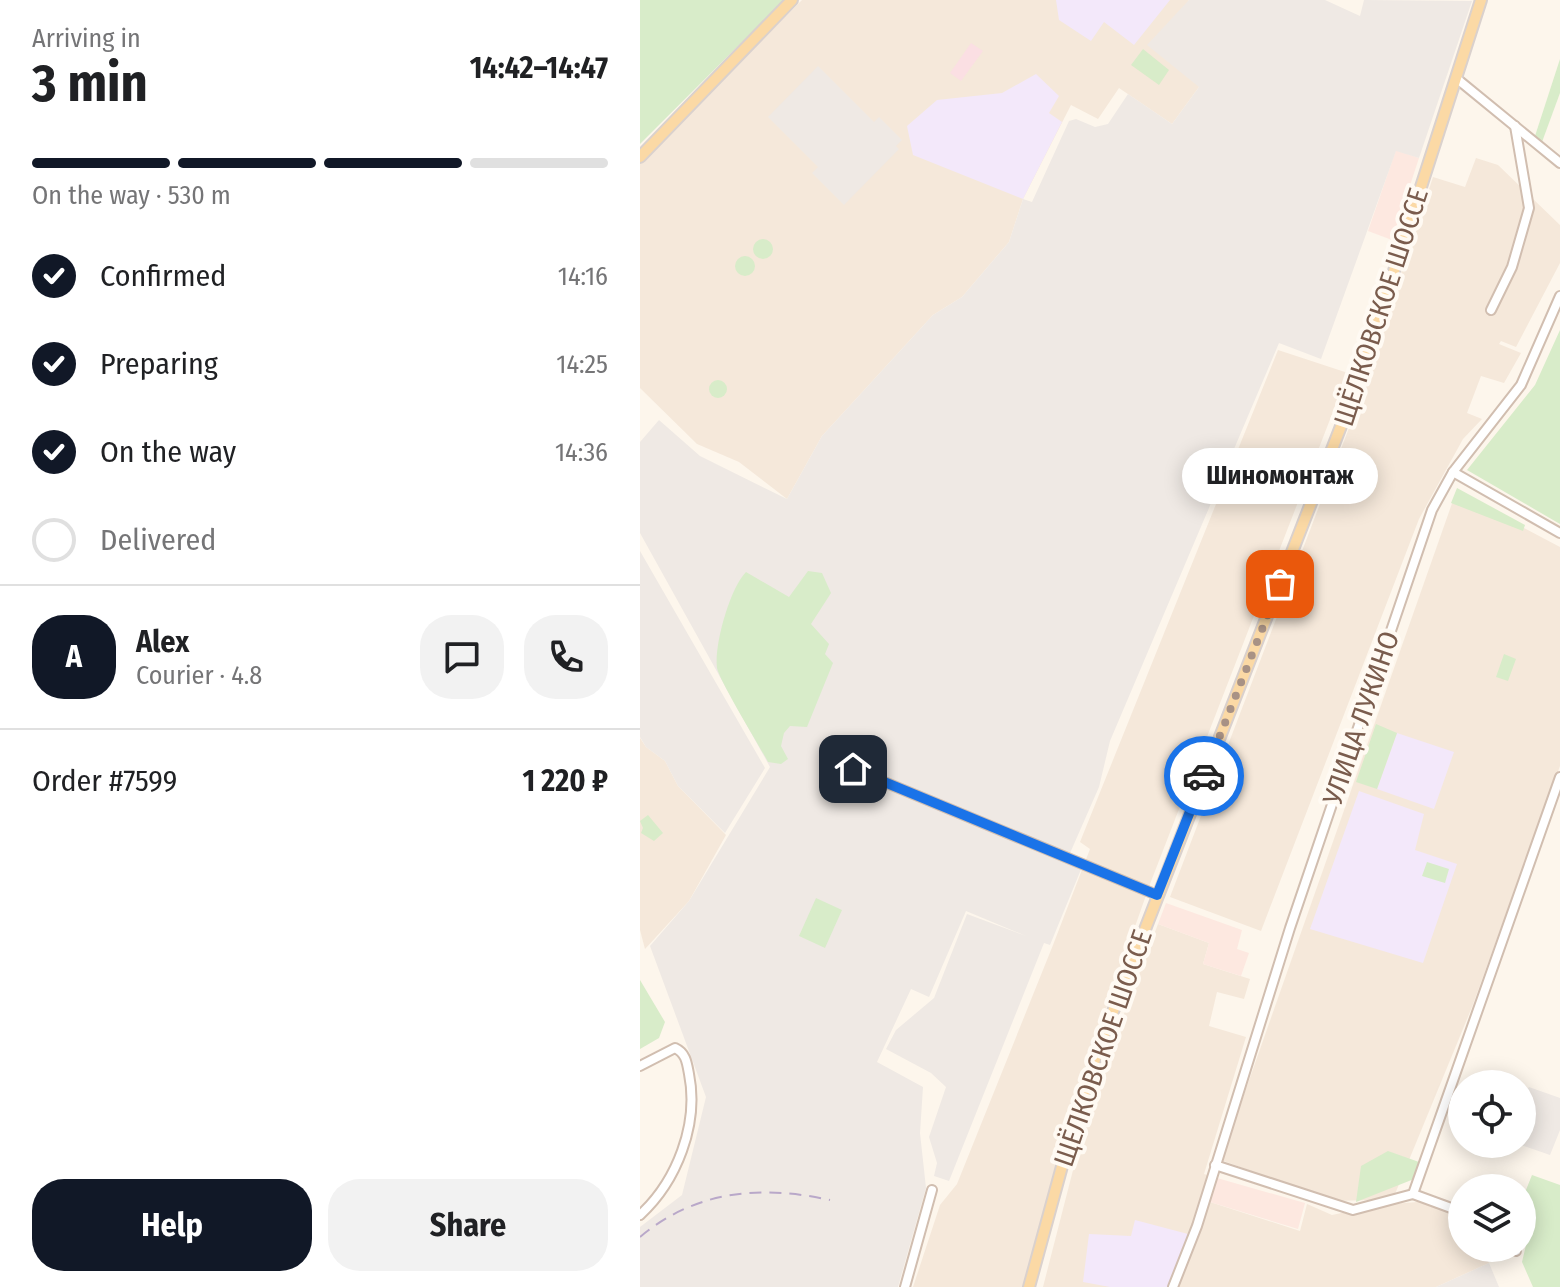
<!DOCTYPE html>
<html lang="en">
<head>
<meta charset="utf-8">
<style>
  :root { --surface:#fff; --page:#f2f2f2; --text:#202124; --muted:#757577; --line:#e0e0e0; --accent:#111827 }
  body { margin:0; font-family:"Fira Sans Condensed",sans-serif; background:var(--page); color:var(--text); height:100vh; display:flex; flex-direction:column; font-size:30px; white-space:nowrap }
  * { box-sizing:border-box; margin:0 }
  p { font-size:26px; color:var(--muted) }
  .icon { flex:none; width:44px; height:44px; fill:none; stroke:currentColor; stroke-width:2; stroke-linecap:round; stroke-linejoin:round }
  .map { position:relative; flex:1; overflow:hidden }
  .details { display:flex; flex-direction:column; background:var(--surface); width:640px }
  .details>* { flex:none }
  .fabs { position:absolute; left:808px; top:1070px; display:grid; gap:16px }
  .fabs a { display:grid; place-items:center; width:88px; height:88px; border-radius:50%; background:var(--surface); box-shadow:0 4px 20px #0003; font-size:40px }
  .pin { position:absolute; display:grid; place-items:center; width:68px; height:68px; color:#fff; margin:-34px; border-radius:16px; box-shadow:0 4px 12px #0006 }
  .courier { position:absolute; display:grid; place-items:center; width:80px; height:80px; margin:-40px; border:6px solid #1a73e8; border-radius:50%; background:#fff; color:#222; box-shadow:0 2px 10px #0007 }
  .bubble { position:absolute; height:56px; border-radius:28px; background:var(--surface); box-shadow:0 4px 20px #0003; font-size:26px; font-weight:700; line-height:56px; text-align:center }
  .summary em { font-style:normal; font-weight:700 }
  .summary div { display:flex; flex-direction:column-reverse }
  .summary { display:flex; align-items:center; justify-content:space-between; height:136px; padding:0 32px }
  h1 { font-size:52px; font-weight:700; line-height:60px }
  .bar { display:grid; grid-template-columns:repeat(4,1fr); gap:12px 8px; align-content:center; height:96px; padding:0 32px }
  .bar i { height:10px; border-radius:6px; background:var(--line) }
  .bar .active { background:var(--accent) }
  .bar p { grid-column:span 4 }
  .line { display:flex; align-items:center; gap:20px; padding:0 32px; border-top:2px solid var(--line) }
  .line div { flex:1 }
  .round { display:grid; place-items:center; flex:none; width:84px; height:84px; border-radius:32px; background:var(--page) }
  ol { padding:0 32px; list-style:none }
  li { display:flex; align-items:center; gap:24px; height:88px }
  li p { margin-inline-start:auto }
  li .icon { padding:8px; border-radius:50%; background:var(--accent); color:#fff; stroke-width:4 }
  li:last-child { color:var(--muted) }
  li i { width:44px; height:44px; border:4px solid var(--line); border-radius:50% }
  .button { display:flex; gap:16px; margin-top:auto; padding:16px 32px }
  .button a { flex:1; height:92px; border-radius:32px; background:var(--accent); color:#fff; font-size:32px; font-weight:700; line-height:92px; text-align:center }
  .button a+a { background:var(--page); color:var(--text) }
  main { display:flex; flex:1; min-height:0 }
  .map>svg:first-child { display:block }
  .residential { fill:#f5e8da }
  .commercial { fill:#fde8e0 }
  .industrial { fill:#efe9e4 }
  .education { fill:#f3e8fa }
  .medical { fill:#fbdfe3 }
  .green { fill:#d8ecc9 }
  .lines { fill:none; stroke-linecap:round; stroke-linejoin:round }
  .minor-casing { stroke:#d1beb0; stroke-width:12 }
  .major-casing { stroke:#dad1cd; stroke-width:14 }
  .minor { stroke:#fff; stroke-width:8 }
  .major { stroke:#fbd9a5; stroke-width:10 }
  .rail { stroke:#b9a8c9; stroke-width:2; stroke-dasharray:12 8; stroke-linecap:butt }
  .done { stroke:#a89285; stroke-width:8; stroke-dasharray:0 14.4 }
  .route { stroke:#1a73e8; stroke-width:10 }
  .labels { text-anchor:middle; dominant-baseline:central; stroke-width:8; stroke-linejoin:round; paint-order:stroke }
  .street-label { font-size:28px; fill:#7a5c4d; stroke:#fffaf3 }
</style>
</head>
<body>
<main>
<section class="details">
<div class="summary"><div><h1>3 min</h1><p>Arriving in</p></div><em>14:42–14:47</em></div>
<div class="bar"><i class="active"></i><i class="active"></i><i class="active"></i><i></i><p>On the way · 530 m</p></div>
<ol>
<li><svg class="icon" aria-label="check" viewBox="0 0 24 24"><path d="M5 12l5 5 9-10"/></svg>Confirmed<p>14:16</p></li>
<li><svg class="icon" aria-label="check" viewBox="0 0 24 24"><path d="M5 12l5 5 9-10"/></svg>Preparing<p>14:25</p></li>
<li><svg class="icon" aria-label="check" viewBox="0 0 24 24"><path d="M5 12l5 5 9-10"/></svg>On the way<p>14:36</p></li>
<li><i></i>Delivered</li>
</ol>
<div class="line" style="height:144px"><b class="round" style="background:var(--accent);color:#fff">A</b><div><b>Alex</b><p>Courier · 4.8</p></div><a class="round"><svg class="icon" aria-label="chat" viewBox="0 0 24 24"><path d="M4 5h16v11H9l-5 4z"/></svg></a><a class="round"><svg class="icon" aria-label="phone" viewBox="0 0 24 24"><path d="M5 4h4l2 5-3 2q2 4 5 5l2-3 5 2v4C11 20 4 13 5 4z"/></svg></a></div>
<div class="line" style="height:104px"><div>Order #7599</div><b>1 220 ₽</b></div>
<div class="button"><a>Help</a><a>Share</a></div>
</section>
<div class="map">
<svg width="920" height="1287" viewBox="0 0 920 1287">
  <rect width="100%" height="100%" fill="#fdf6ec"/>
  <!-- residential -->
  <g class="residential">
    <polygon points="162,0 549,0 542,10 559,87 532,124 479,88 458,119 431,105 383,199 369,242 322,297 293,315 182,436 147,499 99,462 57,444 0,388 0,163"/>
    <polygon points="836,158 858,165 920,225 920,263 876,347 861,341 859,344 881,353 864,383 841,376 827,413 842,419 823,439 779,519 621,931 530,897 717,407 793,177 825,187"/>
    <polygon points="638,350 708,373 510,884 431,1108 383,1287 273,1287 300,1205 317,1184 413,945 450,849 440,842"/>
    <polygon points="816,492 920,547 920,766 832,1007 755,1194 730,1200 693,1201 581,1160"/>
    <polygon points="0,738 6,747 25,761 38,786 86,835 49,901 5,949 0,930"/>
    <polygon points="518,924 569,943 563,964 610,979 604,999 577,992 569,1026 606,1037 564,1174 577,1178 570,1202 660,1231 667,1204 692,1215 740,1205 790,1201 802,1205 822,1220 822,1248 840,1248 849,1263 796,1287 403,1287 450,1104"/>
  </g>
  <!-- commercial -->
  <g class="commercial">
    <polygon points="756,150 779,158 752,240 728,231"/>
    <polygon points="526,903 602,930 597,949 609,953 601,976 563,964 569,943 518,924"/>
    <polygon points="577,1178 665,1203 658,1229 570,1202"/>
  </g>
  <!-- industrial -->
  <g class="industrial">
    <polygon points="549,0 685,0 720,16 724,0 832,1 779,158 756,151 681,359 639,343 470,741 459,787 427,860 442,867 410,945 404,943 309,1181 294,1176 297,1163 289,1137 306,1087 291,1073 246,1049 256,1030 294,998 327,914 386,936 326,911 289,997 271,989 237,1062 283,1087 280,1133 286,1188 258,1287 0,1287 0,1227 42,1195 66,1097 10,946 49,901 130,767 0,533 0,442 19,420 60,456 147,499 182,436 293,315 322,297 369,242 383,199 392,202 429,121 436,119 455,127 468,124 488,94 532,124 559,87 507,45"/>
    <polygon points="178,66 234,122 239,117 262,140 256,146 259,149 204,205 172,173 178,167 128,117"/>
    <polygon points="0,551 125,768 85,833 38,786 25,761 6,747 0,737"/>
    <polygon points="889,1087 920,1098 920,1130 910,1155 878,1144 882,1144 882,1098"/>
    <polygon points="849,1263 859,1287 796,1287"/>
  </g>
  <!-- education -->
  <g class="education">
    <polygon points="416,0 530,0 494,45 464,22 451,41 419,20"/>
    <polygon points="396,74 419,96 409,113 422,122 383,199 273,155 267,126 297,100 362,93"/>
    <polygon points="757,733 814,752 794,809 737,789"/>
    <polygon points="719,791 784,814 775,850 817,864 783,963 670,929"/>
    <polygon points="495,1220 548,1234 529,1287 470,1287 443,1282 449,1234 491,1236"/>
  </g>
  <!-- medical -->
  <polygon class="medical" points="331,43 343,51 321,81 310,73"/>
  <!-- green -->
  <g class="green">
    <polygon points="0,0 144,0 0,144"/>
    <polygon points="503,49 529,70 519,85 491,65"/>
    <polygon points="920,59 920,93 902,142 895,136"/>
    <circle cx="123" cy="249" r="10"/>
    <circle cx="105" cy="266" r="10"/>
    <polygon points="920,330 920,524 827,470 895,385"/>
    <circle cx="78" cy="389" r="9"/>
    <polygon points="817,488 885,525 883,531 811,503"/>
    <path d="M 168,571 L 182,573 L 191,593 L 171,624 L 189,644 L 185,654 L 193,663 L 167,727 L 150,726 L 144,733 L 141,746 L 148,759 L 141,764 L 128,762 C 119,745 80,682 77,668 C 74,645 90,588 106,572 L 149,597 Z"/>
    <polygon points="864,654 876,659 868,681 856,677"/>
    <polygon points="736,724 757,733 737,789 716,782"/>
    <polygon points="8,815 23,833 14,841 1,833 3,828 0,821"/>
    <polygon points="787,862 809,869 805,883 782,876"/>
    <polygon points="176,898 202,910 185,948 159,936"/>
    <polygon points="0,980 25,1022 19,1038 0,1049"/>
    <polygon points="748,1151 779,1162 774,1179 716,1202 721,1166"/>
    <polygon points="892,1175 920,1185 920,1287 893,1287 882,1262 893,1215 882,1211 882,1200"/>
  </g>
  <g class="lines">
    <defs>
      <g id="minor">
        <polyline points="816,78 920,163"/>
        <polyline points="851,310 872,267 889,208 875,126"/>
        <polyline points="813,472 920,533"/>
        <polyline points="213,769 517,895"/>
        <path d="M 0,1066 L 35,1048 C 46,1053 47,1063 49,1074 C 59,1124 37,1181 0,1215"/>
        <polyline points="575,1165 713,1210 773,1194 822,1212"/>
        <polyline points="773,1194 920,777"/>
        <polyline points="875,1248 876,1251"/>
        <polyline points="265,1287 292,1190"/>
        <polyline points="533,1287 557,1226 650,928 792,510 813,472 881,385 920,296"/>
      </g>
      <g id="major">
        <polyline points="0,157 152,0"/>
        <polyline points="389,1287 427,1148 458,1050 719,380 841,0"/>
      </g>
    </defs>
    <!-- minor casing -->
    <use href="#minor" class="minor-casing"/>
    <!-- major casing -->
    <use href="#major" class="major-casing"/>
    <!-- minor -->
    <use href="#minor" class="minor"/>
    <!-- major -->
    <use href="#major" class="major"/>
    <!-- rail -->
    <path class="rail" d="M 0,1237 C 56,1190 121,1185 190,1200"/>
  </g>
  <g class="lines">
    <!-- done -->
    <polyline class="done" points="564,776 640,584"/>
    <!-- route -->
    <polyline class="route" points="213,769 517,895 564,776"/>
  </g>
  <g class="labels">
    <!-- street labels -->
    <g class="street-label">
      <text transform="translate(741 307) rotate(-72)">ЩЁЛКОВСКОЕ ШОССЕ</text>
      <text transform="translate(721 718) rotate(-71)">УЛИЦА ЛУКИНО</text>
      <text transform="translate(463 1048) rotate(-71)">ЩЁЛКОВСКОЕ ШОССЕ</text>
    </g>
  </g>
</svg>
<div class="fabs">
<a><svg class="icon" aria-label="locate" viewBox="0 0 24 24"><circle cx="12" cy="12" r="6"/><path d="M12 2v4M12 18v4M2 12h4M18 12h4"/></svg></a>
<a><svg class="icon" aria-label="layers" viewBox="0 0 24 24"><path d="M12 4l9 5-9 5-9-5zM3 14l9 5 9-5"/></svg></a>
</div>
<div class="pin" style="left:640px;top:584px;background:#ea580c"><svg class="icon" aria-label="bag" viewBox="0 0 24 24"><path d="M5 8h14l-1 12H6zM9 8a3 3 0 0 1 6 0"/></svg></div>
<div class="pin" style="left:213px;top:769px;background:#1f2937"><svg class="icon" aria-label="home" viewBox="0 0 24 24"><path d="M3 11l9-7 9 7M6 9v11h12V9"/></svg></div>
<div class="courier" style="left:564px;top:776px"><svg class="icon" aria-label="car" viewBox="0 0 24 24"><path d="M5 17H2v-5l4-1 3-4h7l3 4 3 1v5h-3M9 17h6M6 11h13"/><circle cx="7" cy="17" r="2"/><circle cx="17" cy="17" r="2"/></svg></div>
<div class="bubble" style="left:542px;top:448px;width:196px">Шиномонтаж</div>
</div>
</main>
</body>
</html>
